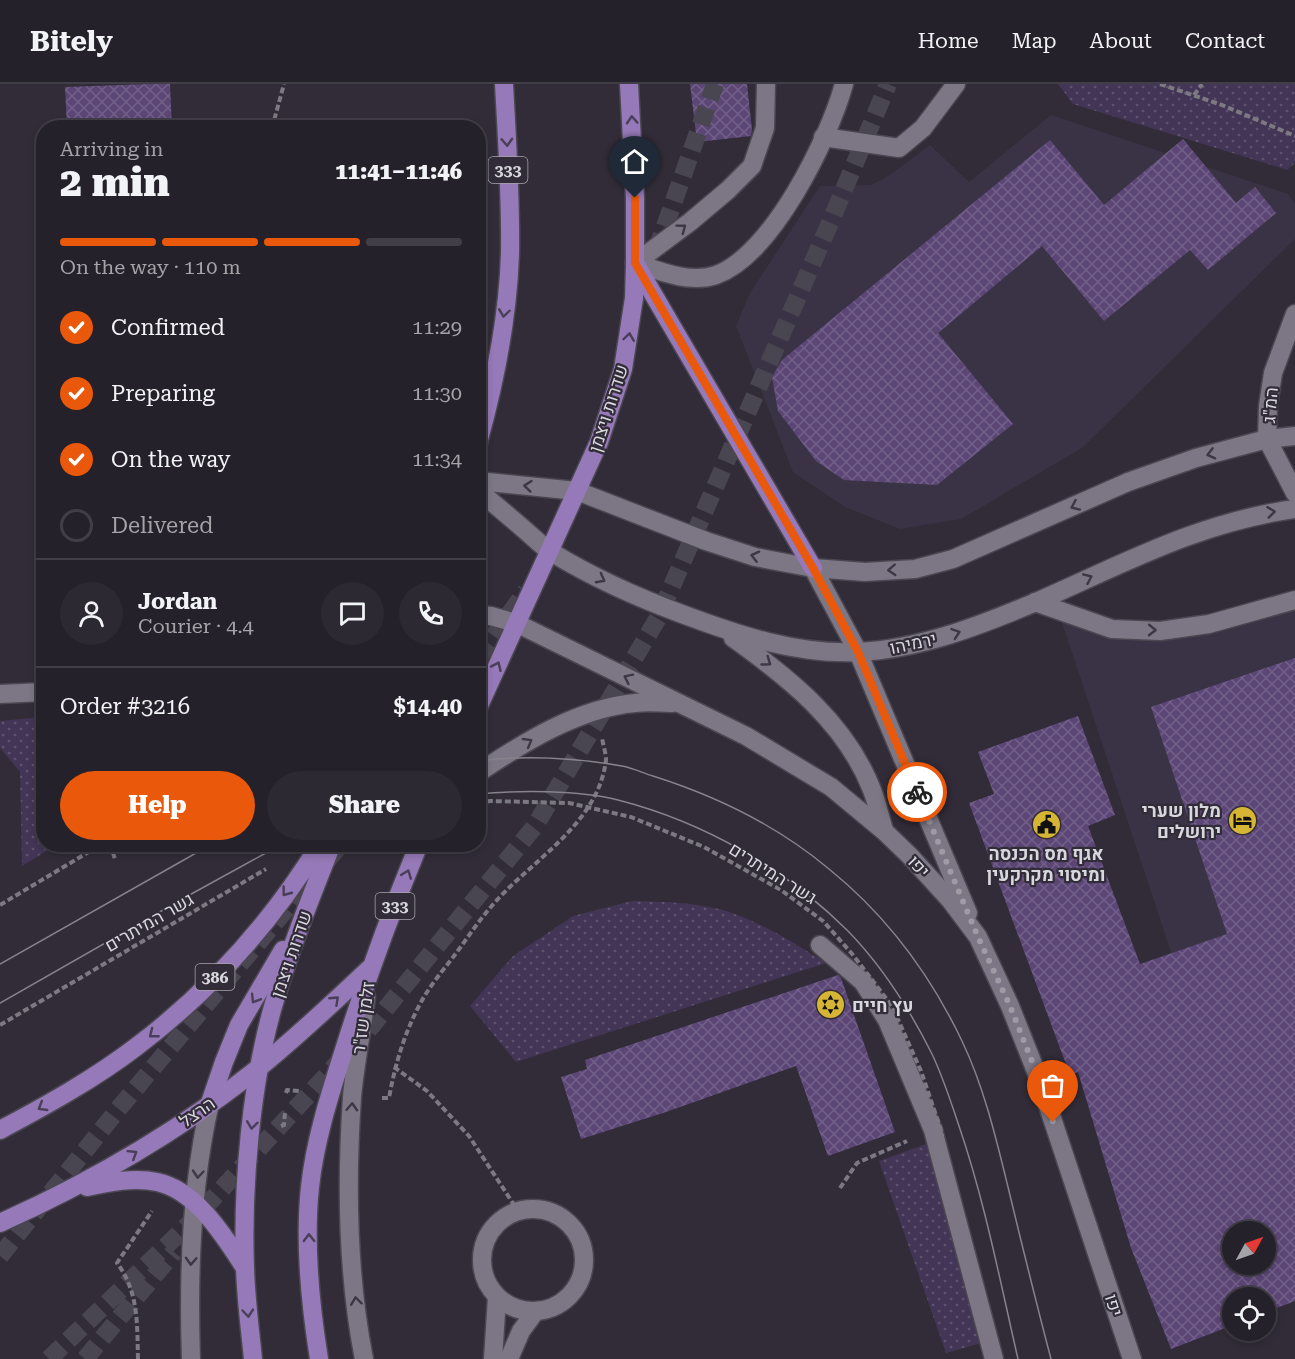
<!DOCTYPE html>
<html lang="en">
<head>
<meta charset="utf-8">
<style>
  :root { --surface:#25212a; --page:#2d2932; --text:#f1f3f6; --muted:#a3a3a8; --line:#423e47; --accent:#ea580c }
  body { margin:0; font-family:"Roboto Serif",Heebo,serif; background:var(--page); color:var(--text); height:100vh; display:flex; flex-direction:column; font-size:22px; white-space:nowrap }
  * { box-sizing:border-box; margin:0 }
  p { font-size:20px; color:var(--muted) }
  .icon { flex:none; width:33px; height:33px; fill:none; stroke:currentColor; stroke-width:2; stroke-linecap:round; stroke-linejoin:round }
  .map { position:relative; flex:1; overflow:hidden }
  .details { position:absolute; left:36px; top:36px; width:450px; height:732px; display:flex; flex-direction:column; background:var(--surface); border-radius:24px; box-shadow:0 3px 9px #0003,0 0 0 2px var(--line) }
  .details>* { flex:none }
  .needle { width:39px; rotate:50deg }
  .tools { position:absolute; left:1222px; top:1137px; display:grid; gap:12px }
  .tools a { display:grid; place-items:center; width:54px; height:54px; border-radius:50%; background:var(--surface); box-shadow:0 3px 9px #0003,0 0 0 2px var(--line); font-size:30px }
  .pin { position:absolute; display:grid; place-items:center; width:51px; height:51px; color:#fff; margin:-62px -26px; border-radius:50% 50% 50% 0; rotate:-45deg; box-shadow:0 0 6px #0007 }
  .pin .icon { rotate:45deg }
  .courier { position:absolute; display:grid; place-items:center; width:60px; height:60px; margin:-30px; border:4px solid #ea580c; border-radius:50%; background:#fff; color:#222; box-shadow:0 2px 8px #0007 }
  .overview em { font-style:normal; font-weight:800 }
  .overview div { display:flex; flex-direction:column-reverse }
  .overview { display:flex; align-items:center; justify-content:space-between; height:102px; padding:0 24px }
  h1 { font-size:39px; font-weight:800; line-height:45px }
  .bar { display:grid; grid-template-columns:repeat(4,1fr); gap:9px 6px; align-content:center; height:72px; padding:0 24px }
  .bar i { height:8px; border-radius:4px; background:var(--line) }
  .bar .active { background:var(--accent) }
  .bar p { grid-column:span 4 }
  .line { display:flex; align-items:center; gap:15px; padding:0 24px; border-top:2px solid var(--line) }
  .line div { flex:1 }
  .round { display:grid; place-items:center; flex:none; width:63px; height:63px; border-radius:32px; background:var(--page) }
  ol { padding:0 24px; list-style:none }
  li { display:flex; align-items:center; gap:18px; height:66px }
  li p { margin-inline-start:auto }
  li .icon { padding:6px; border-radius:50%; background:var(--accent); color:#fff; stroke-width:4 }
  li:last-child { color:var(--muted) }
  li i { width:33px; height:33px; border:3px solid var(--line); border-radius:50% }
  .button { display:flex; gap:12px; margin-top:auto; padding:12px 24px }
  .button a { flex:1; height:69px; border-radius:36px; background:var(--accent); color:#fff; font-size:24px; font-weight:800; line-height:69px; text-align:center }
  .button a+a { background:var(--page); color:var(--text) }
  header { display:flex; align-items:center; gap:36px; box-sizing:border-box; height:84px; padding:0 30px; background:var(--surface); border-bottom:2px solid var(--line) }
  header strong { font-size:28px }
  nav { display:flex; gap:33px; margin-inline-start:auto; font-size:21px }
  .map>svg:first-child { display:block }
  .built { fill:#3a3345 }
  .grass { fill:url(#grass-dots) }
  .building { fill:url(#building-cross-hatch); fill-rule:evenodd }
  .lines { fill:none; stroke-linecap:round; stroke-linejoin:round }
  .highway-tunnel { stroke:#4a4651; stroke-width:18; stroke-dasharray:18 9; stroke-linecap:butt }
  .minor-casing { stroke:#4b4751; stroke-width:21 }
  .major-casing { stroke:#4b4751; stroke-width:21 }
  .path { stroke:#7c7982; stroke-width:4; stroke-dasharray:6 3; stroke-linecap:butt }
  .minor { stroke:#7d7785; stroke-width:18 }
  .major { stroke:#9579b8; stroke-width:18 }
  .tram { stroke:#86838c; stroke-width:1.5 }
  .path-bridge { stroke:#7c7982; stroke-width:4; stroke-dasharray:6 3; stroke-linecap:butt }
  .oneway { stroke:#4a3f58 }
  .oneway2 { stroke:#3c3744 }
  .done { stroke:#9e9ba4; stroke-width:6; stroke-dasharray:0 10.8 }
  .route { stroke:#ea580c; stroke-width:8 }
  .labels { text-anchor:middle; dominant-baseline:central; stroke-width:4.5; stroke-linejoin:round; paint-order:stroke }
  .shield { fill:#312c38; stroke:#a7a4ac; stroke-width:1.5 }
  .shield-label { font-size:16px; font-weight:bold; fill:#d9d7de }
  .street-label { font-size:18px; fill:#d9d7de; stroke:#312c38 }
  .poi-label { font-size:18px; font-weight:bold; fill:#d9d7de; stroke:#312c38; text-anchor:end }
</style>
</head>
<body>
<header>
<strong>Bitely</strong>
<nav><a>Home</a><a>Map</a><a>About</a><a>Contact</a></nav>
</header>
<div class="map">
<svg width="1295" height="1275" viewBox="0 0 1295 1275">
  <defs>
    <pattern id="grass-dots" width="8" height="8" patternUnits="userSpaceOnUse" patternTransform="scale(1.5)"><rect width="8" height="8" fill="#433556"/><path d="M2 2h.1M6 6h.1" fill="none" stroke="#5e526e" stroke-width="1.8" stroke-linecap="round"/></pattern>
    <pattern id="building-cross-hatch" width="8" height="8" patternUnits="userSpaceOnUse" patternTransform="scale(1.5)"><rect width="8" height="8" fill="#5b4676"/><path d="M0 0l8 8M0 8l8-8" fill="none" stroke="#726089"/></pattern>
  </defs>
  <rect width="100%" height="100%" fill="#312c38"/>
  <!-- built -->
  <g class="built">
    <polygon points="1051,31 1288,110 1295,120 1295,155 1082,364 961,435 900,445 845,423 793,388 736,242 750,209 820,102 871,101 890,91 930,61 969,98"/>
    <polygon points="1295,516 1295,941 1204,968 1058,526 1160,547"/>
  </g>
  <!-- grass -->
  <g class="grass">
    <polygon points="1058,0 1295,0 1295,79 1287,86 1073,20"/>
    <polygon points="43,633 44,760 56,761 22,782 20,688 0,664 0,637"/>
    <path d="M 632,817 C 665,818 701,818 732,829 C 766,841 796,860 826,879 L 516,978 L 470,922 L 513,872 L 573,832 Z"/>
    <polygon points="929,1059 985,1258 946,1269 879,1077"/>
  </g>
  <!-- building -->
  <g class="building">
    <polygon points="149,0 170,0 172,44 67,44 65,3"/>
    <polygon points="690,0 747,0 752,46 751,52 697,58"/>
    <polygon points="1183,55 1236,119 1255,103 1276,129 1208,186 1190,166 1104,237 1042,162 938,249 1013,340 937,401 844,396 816,377 778,327 772,293 782,276 1050,56 1104,121"/>
    <path d="M 1295,574 L 1295,1217 L 1266,1228 L 1266,1214 L 1233,1214 L 1233,1241 L 1171,1265 L 1131,1164 L 1078,988 L 1070,991 L 969,719 L 994,710 L 978,668 L 1078,632 L 1115,731 L 1088,742 L 1140,880 L 1227,850 L 1151,623 ZM 1233,1148 L 1266,1148 L 1266,1180 L 1233,1180 Z"/>
    <polygon points="838,891 841,894 895,1048 828,1072 796,982 666,1028 581,1055 561,993 587,985 585,976"/>
  </g>
  <g class="lines">
    <!-- highway-tunnel -->
    <g class="highway-tunnel">
      <polyline points="656,168 715,0"/>
      <polyline points="478,574 526,507"/>
      <polyline points="0,1172 120,1023 341,760"/>
      <polyline points="49,1275 195,1134 370,944 535,742 658,534 833,132 888,0"/>
      <polyline points="85,1275 174,1168"/>
    </g>
    <defs>
      <g id="minor">
        <polyline points="823,53 899,64 923,44 956,0"/>
        <path d="M 635,179 C 659,187 690,200 716,191 C 772,171 829,55 844,0"/>
        <polyline points="635,179 690,138 728,106 752,82 765,44 766,0"/>
        <polyline points="1295,230 1273,289 1268,322 1267,355 1295,409"/>
        <polyline points="478,397 577,407 706,457 755,473 813,484 865,488 915,485 953,475 1128,398 1196,374 1267,355 1295,352"/>
        <path d="M 478,406 C 494,420 510,433 526,447 C 534,454 542,462 551,468 C 592,493 636,513 682,530 C 738,551 797,571 858,568 C 920,565 979,542 1036,518 C 1123,480 1199,438 1295,425"/>
        <polyline points="813,484 858,568 968,829"/>
        <polyline points="1035,518 1112,545 1160,547 1209,540 1295,516"/>
        <polyline points="478,531 491,532 516,539 746,652 831,703 884,747 910,772 951,817 978,853 1010,922 1039,995 1132,1275"/>
        <path d="M 733,554 C 789,594 846,639 872,706 C 877,719 880,733 884,746"/>
        <polyline points="0,610 44,608"/>
        <path d="M 478,689 C 524,658 579,624 635,619 C 648,617 661,619 673,619"/>
        <polyline points="820,861 863,898 887,936 933,1046 994,1275"/>
        <circle cx="533" cy="1176" r="51"/>
        <path d="M 191,1275 C 188,1191 191,1102 210,1019"/>
        <path d="M 364,1275 C 347,1189 346,1101 352,1013 C 355,980 362,946 366,913"/>
        <polyline points="493,1275 497,1213"/>
        <polyline points="509,1275 521,1247 535,1228"/>
      </g>
      <g id="major">
        <polyline points="635,179 813,484"/>
        <path d="M 478,359 C 495,298 508,233 510,170 C 511,113 507,56 504,0"/>
        <polyline points="478,624 599,358 623,285 634,214 635,179 635,114 629,0"/>
        <polyline points="210,1019 224,978 239,941 283,866"/>
        <path d="M 0,1046 C 47,1021 94,995 136,963 C 209,908 272,838 320,760"/>
        <path d="M 87,1103 C 109,1098 135,1093 157,1098 C 196,1106 224,1152 245,1184"/>
        <path d="M 0,1139 C 93,1097 181,1046 261,982 C 299,951 334,918 369,885"/>
        <path d="M 253,1275 C 250,1245 246,1215 245,1184 C 242,1102 251,998 274,919 C 290,865 311,813 332,760"/>
        <path d="M 319,1275 C 310,1219 304,1159 310,1103 C 315,1056 330,1010 344,966 C 366,896 391,828 419,760"/>
      </g>
    </defs>
    <!-- minor casing -->
    <use href="#minor" class="minor-casing"/>
    <!-- major casing -->
    <use href="#major" class="major-casing"/>
    <!-- path -->
    <g class="path">
      <polyline points="1160,0 1222,21 1295,52"/>
      <polyline points="1194,11 1202,0"/>
      <polyline points="272,44 284,0"/>
      <polyline points="110,760 115,775"/>
      <polyline points="0,821 102,760"/>
      <polyline points="0,941 266,785"/>
      <polyline points="394,983 427,1007 469,1052 518,1127"/>
      <polyline points="286,1009 287,1006 300,1007"/>
      <path d="M 382,1014 L 389,1014 C 395,981 404,950 420,920 C 430,901 445,884 457,868 C 468,853 478,838 490,824 C 529,777 598,742 606,676 C 606,669 603,661 602,654"/>
      <polyline points="281,1042 284,1041 285,1028"/>
      <polyline points="840,1104 857,1079 907,1057"/>
      <path d="M 138,1275 C 137,1241 139,1208 117,1179 L 152,1127"/>
    </g>
    <!-- minor -->
    <use href="#minor" class="minor"/>
    <!-- major -->
    <use href="#major" class="major"/>
    <!-- tram -->
    <g class="tram">
      <path d="M 478,677 C 525,671 576,674 622,682 C 633,684 643,689 653,692 C 716,712 779,743 829,785 C 886,831 931,892 962,957 C 984,1003 996,1054 1008,1103 C 1022,1161 1036,1218 1051,1275"/>
      <path d="M 478,710 C 520,706 578,706 618,716 C 704,738 786,785 848,847 C 882,882 910,926 932,970 C 943,993 951,1018 959,1042 C 985,1118 1000,1197 1018,1275"/>
      <polyline points="0,880 212,760"/>
      <polyline points="0,919 184,814 264,770 287,760"/>
    </g>
    <!-- path-bridge -->
    <polyline class="path-bridge" points="478,719 490,717 569,719 631,733 704,763 781,806 823,837 853,871 892,922 921,987 942,1049 942,1078"/>
  </g>
  <!-- one-way arrows -->
  <defs><path id="oneway-chevron" d="M-2-3.5L2.5 0L-2 3.5" fill="none" stroke-width="1.6" stroke-linecap="round" stroke-linejoin="round" transform="scale(1.5)"/></defs>
  <g class="oneway">
    <use href="#oneway-chevron" transform="translate(632 36) rotate(-94)"/>
    <use href="#oneway-chevron" transform="translate(507 58) rotate(87)"/>
    <use href="#oneway-chevron" transform="translate(504 229) rotate(98)"/>
    <use href="#oneway-chevron" transform="translate(629 253) rotate(-82)"/>
    <use href="#oneway-chevron" transform="translate(497 582) rotate(-66)"/>
    <use href="#oneway-chevron" transform="translate(407 790) rotate(-69)"/>
    <use href="#oneway-chevron" transform="translate(286 808) rotate(127)"/>
    <use href="#oneway-chevron" transform="translate(255 915) rotate(121)"/>
    <use href="#oneway-chevron" transform="translate(335 916) rotate(-43)"/>
    <use href="#oneway-chevron" transform="translate(153 950) rotate(142)"/>
    <use href="#oneway-chevron" transform="translate(42 1023) rotate(149)"/>
    <use href="#oneway-chevron" transform="translate(252 1041) rotate(97)"/>
    <use href="#oneway-chevron" transform="translate(133 1070) rotate(-32)"/>
    <use href="#oneway-chevron" transform="translate(309 1154) rotate(-91)"/>
    <use href="#oneway-chevron" transform="translate(248 1229) rotate(85)"/>
  </g>
  <g class="oneway2">
    <use href="#oneway-chevron" transform="translate(682 144) rotate(-37)"/>
    <use href="#oneway-chevron" transform="translate(1211 370) rotate(166)"/>
    <use href="#oneway-chevron" transform="translate(528 402) rotate(-174)"/>
    <use href="#oneway-chevron" transform="translate(1075 422) rotate(156)"/>
    <use href="#oneway-chevron" transform="translate(1271 428) rotate(-7)"/>
    <use href="#oneway-chevron" transform="translate(755 472) rotate(-166)"/>
    <use href="#oneway-chevron" transform="translate(892 486) rotate(177)"/>
    <use href="#oneway-chevron" transform="translate(1088 494) rotate(-24)"/>
    <use href="#oneway-chevron" transform="translate(601 495) rotate(28)"/>
    <use href="#oneway-chevron" transform="translate(1152 546) rotate(1)"/>
    <use href="#oneway-chevron" transform="translate(956 549) rotate(-19)"/>
    <use href="#oneway-chevron" transform="translate(767 578) rotate(36)"/>
    <use href="#oneway-chevron" transform="translate(628 594) rotate(-154)"/>
    <use href="#oneway-chevron" transform="translate(528 658) rotate(-30)"/>
    <use href="#oneway-chevron" transform="translate(352 1023) rotate(-87)"/>
    <use href="#oneway-chevron" transform="translate(198 1090) rotate(95)"/>
    <use href="#oneway-chevron" transform="translate(191 1177) rotate(93)"/>
    <use href="#oneway-chevron" transform="translate(356 1217) rotate(-97)"/>
  </g>
  <g class="lines">
    <!-- done -->
    <polyline class="done" points="917,708 978,853 1010,922 1039,995 1053,1038"/>
    <!-- route -->
    <polyline class="route" points="635,114 635,179 813,484 858,568 917,708"/>
  </g>
  <!-- icons -->
  <defs>
    <symbol id="hotel-disc" viewBox="-11 -11 22 22"><circle r="9.5" fill="#d7b534" stroke="#312c38"/><path d="M-6-4.5h1.5V1H6V5H4.5V3h-9V5H-6ZM-4 0a1.8 1.8 0 1 1 3.6 0ZM.5 0V-2.5h3Q6-2.5 6 0Z" fill="#111"/></symbol>
    <symbol id="civic-disc" viewBox="-11 -11 22 22"><circle r="9.5" fill="#d7b534" stroke="#312c38"/><path d="M-.6-6.5H3V-4.5H.6V-3L4-1V1h2V6H-6V1h2V-1L-.6-3ZM-1.2 2.5V6h2.4V2.5Z" fill="#111"/></symbol>
    <symbol id="synagogue-disc" viewBox="-11 -11 22 22"><circle r="9.5" fill="#d7b534" stroke="#312c38"/><path d="M0-6.5L5.6 3.2H-5.6ZM0 6.5L5.6-3.2H-5.6Z" fill="#111"/></symbol>
  </defs>
  <g fill-rule="evenodd">
    <use href="#hotel-disc" x="1226" y="720" width="33" height="33"/>
    <use href="#civic-disc" x="1030" y="724" width="33" height="33"/>
    <use href="#synagogue-disc" x="814" y="904" width="33" height="33"/>
  </g>
  <g class="labels">
    <!-- shield labels -->
    <g class="shield">
      <rect x="488.5" y="73" width="39" height="26" rx="4.5"/>
      <rect x="375.5" y="809" width="39" height="26" rx="4.5"/>
      <rect x="195.5" y="880" width="39" height="26" rx="4.5"/>
    </g>
    <g class="shield-label">
      <text x="508" y="86">333</text>
      <text x="395" y="822">333</text>
      <text x="215" y="893">386</text>
    </g>
    <!-- street labels -->
    <g class="street-label">
      <text transform="translate(1270 321) rotate(-85)">המ"ג</text>
      <text transform="translate(608 324) rotate(-72)">שדרות ויצמן</text>
      <text transform="translate(913 559) rotate(-12)">ירמיהו</text>
      <text transform="translate(919 782) rotate(47)">יפו</text>
      <text transform="translate(773 789) rotate(32)">גשר המיתרים</text>
      <text transform="translate(149 838) rotate(-30)">גשר המיתרים</text>
      <text transform="translate(291 870) rotate(-71)">שדרות ויצמן</text>
      <text transform="translate(363 934) rotate(-82)">זלמן שז"ר</text>
      <text transform="translate(197 1028) rotate(-35)">הרצל</text>
      <text transform="translate(1114 1221) rotate(72)">יפו</text>
    </g>
    <!-- poi labels -->
    <g class="poi-label">
      <text x="1221" y="726">מלון שערי<tspan x="1221" dy="21">ירושלים</tspan></text>
      <text x="1046" y="769" text-anchor="middle">אגף מס הכנסה<tspan x="1046" dy="21">ומיסוי מקרקעין</tspan></text>
      <text x="852" y="921" text-anchor="start">עץ חיים</text>
    </g>
  </g>
</svg>
<div class="tools">
<a><svg class="needle" viewBox="-14 -14 28 28"><path d="M0-13l5 13h-10z" fill="#e53935"/><path d="M0 13l5-13h-10z" fill="#a3a3a8"/></svg></a>
<a><svg class="icon" aria-label="locate" viewBox="0 0 24 24"><circle cx="12" cy="12" r="6"/><path d="M12 2v4M12 18v4M2 12h4M18 12h4"/></svg></a>
</div>
<div class="pin" style="left:1053px;top:1038px;background:#ea580c"><svg class="icon" aria-label="bag" viewBox="0 0 24 24"><path d="M5 8h14l-1 12H6zM9 8a3 3 0 0 1 6 0"/></svg></div>
<div class="pin" style="left:635px;top:114px;background:#1f2937"><svg class="icon" aria-label="home" viewBox="0 0 24 24"><path d="M3 11l9-7 9 7M6 9v11h12V9"/></svg></div>
<div class="courier" style="left:917px;top:708px"><svg class="icon" aria-label="bike" viewBox="0 0 24 24"><circle cx="6" cy="16" r="4"/><circle cx="18" cy="16" r="4"/><path d="M6 16l4-8h5l3 8M10 8l3 8H6M13 5h3"/></svg></div>
<section class="details">
<div class="overview"><div><h1>2 min</h1><p>Arriving in</p></div><em>11:41–11:46</em></div>
<div class="bar"><i class="active"></i><i class="active"></i><i class="active"></i><i></i><p>On the way · 110 m</p></div>
<ol>
<li><svg class="icon" aria-label="check" viewBox="0 0 24 24"><path d="M5 12l5 5 9-10"/></svg>Confirmed<p>11:29</p></li>
<li><svg class="icon" aria-label="check" viewBox="0 0 24 24"><path d="M5 12l5 5 9-10"/></svg>Preparing<p>11:30</p></li>
<li><svg class="icon" aria-label="check" viewBox="0 0 24 24"><path d="M5 12l5 5 9-10"/></svg>On the way<p>11:34</p></li>
<li><i></i>Delivered</li>
</ol>
<div class="line" style="height:108px"><a class="round"><svg class="icon" aria-label="person" viewBox="0 0 24 24"><circle cx="12" cy="8" r="4"/><path d="M4 21q1-7 8-7t8 7"/></svg></a><div><b>Jordan</b><p>Courier · 4.4</p></div><a class="round"><svg class="icon" aria-label="chat" viewBox="0 0 24 24"><path d="M4 5h16v11H9l-5 4z"/></svg></a><a class="round"><svg class="icon" aria-label="phone" viewBox="0 0 24 24"><path d="M5 4h4l2 5-3 2q2 4 5 5l2-3 5 2v4C11 20 4 13 5 4z"/></svg></a></div>
<div class="line" style="height:78px"><div>Order #3216</div><b>$14.40</b></div>
<div class="button"><a>Help</a><a>Share</a></div>
</section>
</div>
</body>
</html>
